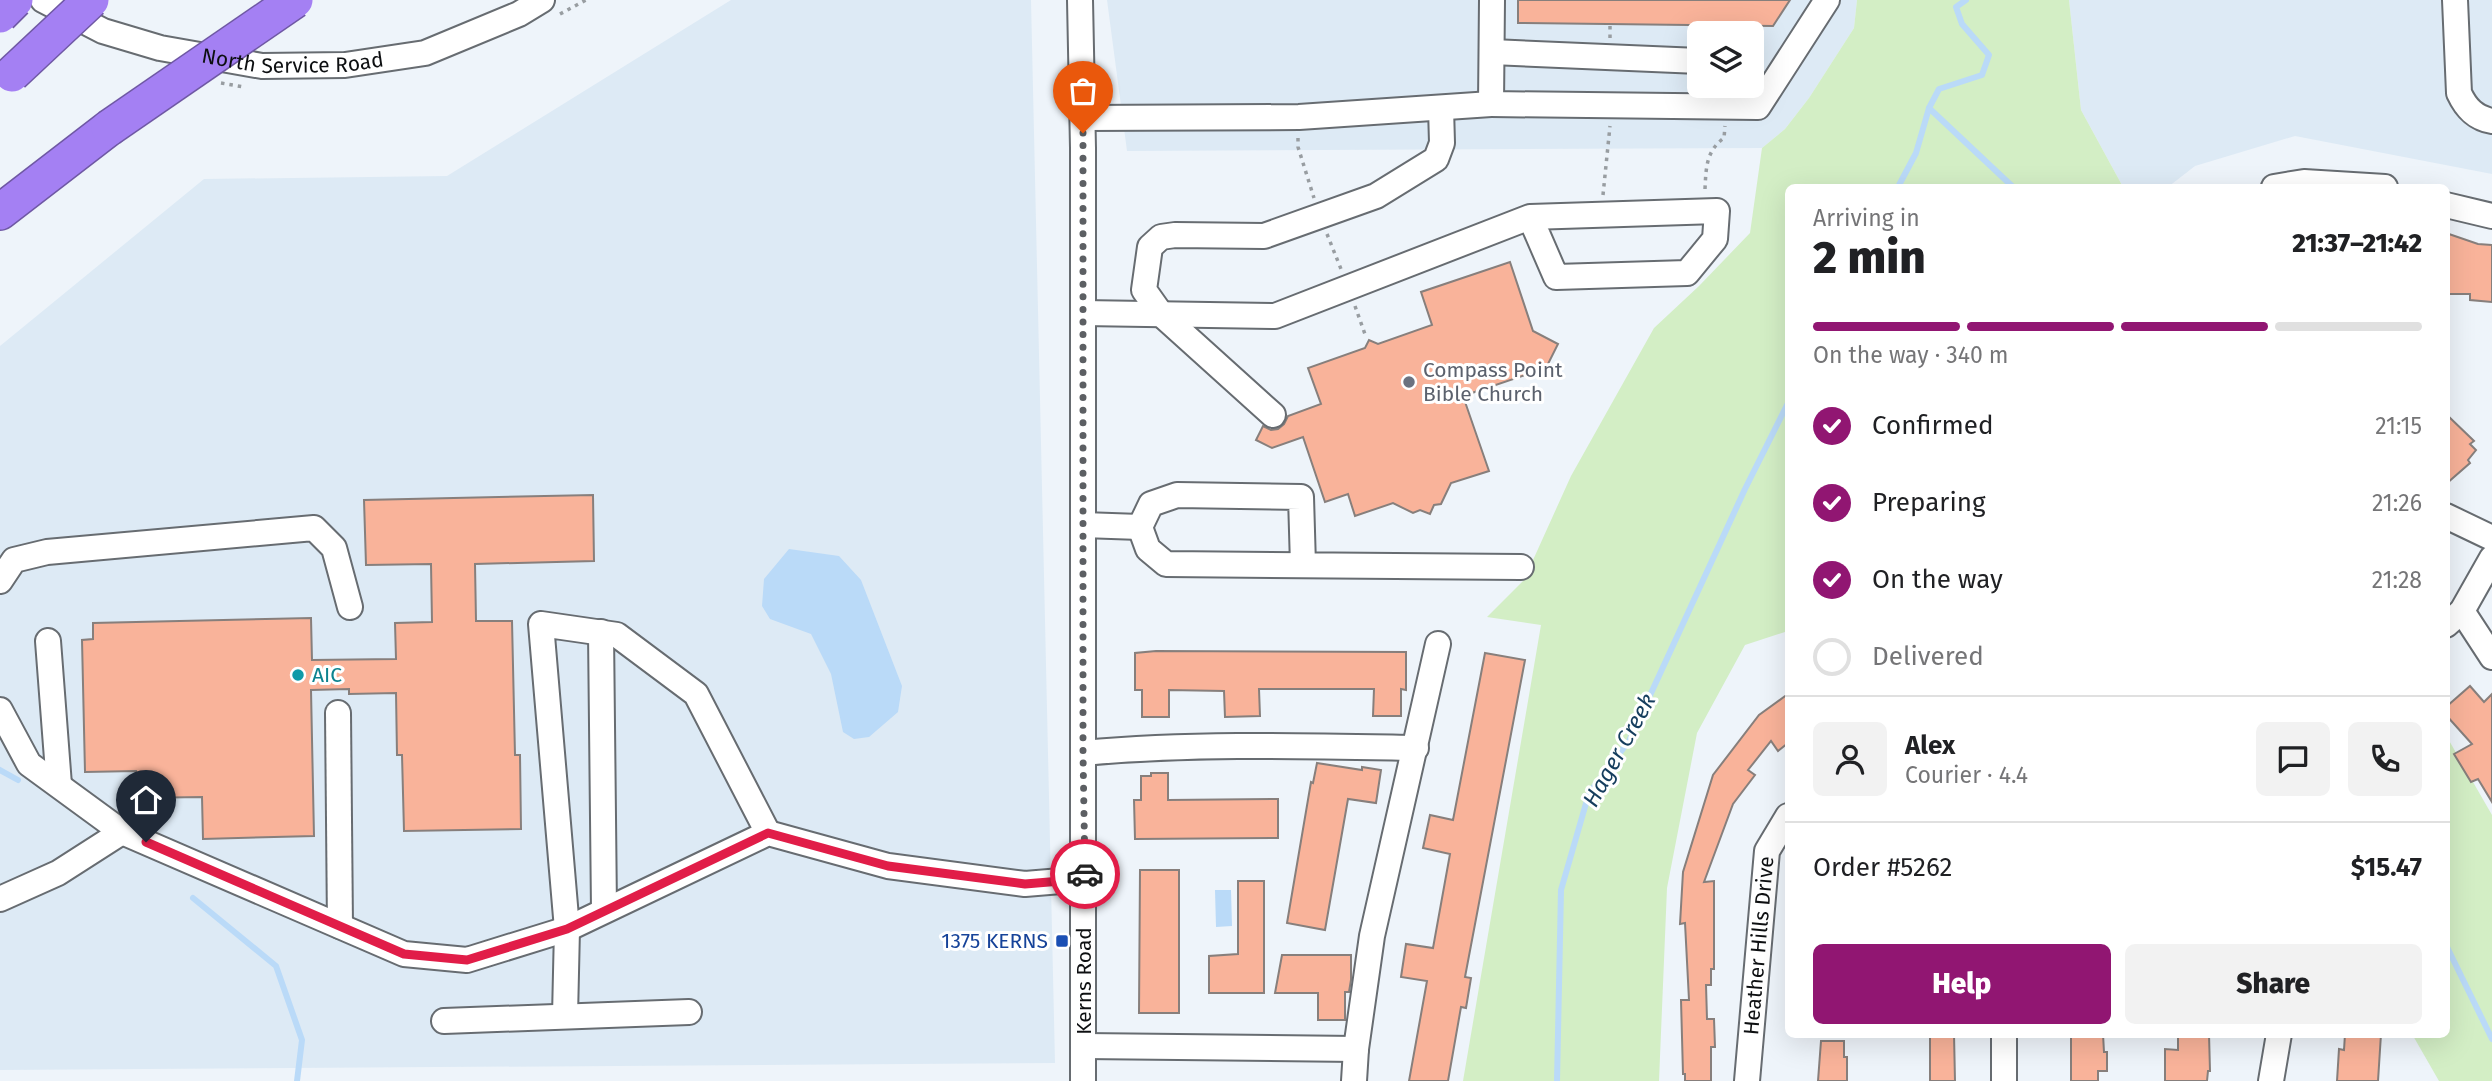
<!DOCTYPE html>
<html lang="en">
<head>
<meta charset="utf-8">
<style>
  :root { --surface:#fff; --page:#f2f2f2; --text:#202124; --muted:#757577; --line:#e0e0e0; --accent:#911672 }
  body { margin:0; font-family:"Fira Sans",sans-serif; background:var(--page); color:var(--text); height:100vh; display:flex; flex-direction:column; font-size:26px; white-space:nowrap }
  * { box-sizing:border-box; margin:0 }
  p { font-size:23px; color:var(--muted) }
  .icon { flex:none; width:38px; height:38px; fill:none; stroke:currentColor; stroke-width:2; stroke-linecap:round; stroke-linejoin:round }
  .map { position:relative; flex:1; overflow:hidden }
  .side { position:absolute; left:1785px; top:184px; width:665px; height:854px; display:flex; flex-direction:column; background:var(--surface); border-radius:10px; box-shadow:0 7px 28px #0002 }
  .side>* { flex:none }
  .controls { position:absolute; left:1687px; top:21px; display:grid; gap:14px }
  .controls a { display:grid; place-items:center; width:77px; height:77px; border-radius:10px; background:var(--surface); box-shadow:0 7px 28px #0002; font-size:35px }
  .pin { position:absolute; display:grid; place-items:center; width:60px; height:60px; color:#fff; margin:-72px -30px; border-radius:50% 50% 50% 0; rotate:-45deg; box-shadow:0 0 7px #0007 }
  .pin .icon { rotate:45deg }
  .courier { position:absolute; display:grid; place-items:center; width:70px; height:70px; margin:-35px; border:5px solid #e11d48; border-radius:50%; background:#fff; color:#222; box-shadow:0 2px 9px #0007 }
  .head em { font-style:normal; font-weight:800 }
  .head div { display:flex; flex-direction:column-reverse }
  .head { display:flex; align-items:center; justify-content:space-between; height:119px; padding:0 28px }
  h1 { font-size:46px; font-weight:800; line-height:52px }
  .bar { display:grid; grid-template-columns:repeat(4,1fr); gap:10px 7px; align-content:center; height:84px; padding:0 28px }
  .bar i { height:9px; border-radius:5px; background:var(--line) }
  .bar .on { background:var(--accent) }
  .bar p { grid-column:span 4 }
  .line { display:flex; align-items:center; gap:18px; padding:0 28px; border-top:2px solid var(--line) }
  .line div { flex:1 }
  .round { display:grid; place-items:center; flex:none; width:74px; height:74px; border-radius:10px; background:var(--page) }
  ol { padding:0 28px; list-style:none }
  li { display:flex; align-items:center; gap:21px; height:77px }
  li p { margin-inline-start:auto }
  li .icon { padding:7px; border-radius:50%; background:var(--accent); color:#fff; stroke-width:4 }
  li:last-child { color:var(--muted) }
  li i { width:38px; height:38px; border:4px solid var(--line); border-radius:50% }
  .action { display:flex; gap:14px; margin-top:auto; padding:14px 28px }
  .action a { flex:1; height:80px; border-radius:10px; background:var(--accent); color:#fff; font-size:28px; font-weight:800; line-height:80px; text-align:center }
  .action a+a { background:var(--page); color:var(--text) }
  .map>svg:first-child { display:block }
  .built { fill:#ddeaf5; fill-rule:evenodd }
  .green { fill:#d3eec5 }
  .water { fill:#badaf8 }
  .lines { fill:none; stroke-linecap:round; stroke-linejoin:round }
  .stream { stroke:#badaf8; stroke-width:6 }
  .building { fill:#f9b39a; stroke:#877f7c; stroke-width:2 }
  .minor-casing { stroke:#676c71; stroke-width:28 }
  .highway-casing { stroke:#6f58a4; stroke-width:38 }
  .path { stroke:#989da1; stroke-width:3.5; stroke-dasharray:3.5 5; stroke-linecap:butt }
  .minor { stroke:#fff; stroke-width:24 }
  .highway { stroke:#a480f3; stroke-width:35 }
  .highway-bridge-casing { stroke:#6f58a4; stroke-width:38; stroke-linecap:butt }
  .highway-bridge { stroke:#a480f3; stroke-width:35 }
  .done { stroke:#5c5f63; stroke-width:7; stroke-dasharray:0 12.6 }
  .route { stroke:#e11d48; stroke-width:9 }
  .worship-dot { fill:#6b7280; stroke:#fff; stroke-width:2.5 }
  .culture-dot { fill:#0f9aa8; stroke:#fff; stroke-width:2.5 }
  .transit-dot { fill:#1a4fb4; stroke:#fff; stroke-width:2.5 }
  .labels { text-anchor:middle; dominant-baseline:central; stroke-width:6; stroke-linejoin:round; paint-order:stroke }
  .street-label { font-size:21px; fill:#0d0f11; stroke:#fff }
  .worship-label { font-size:21px; fill:#5b616d; stroke:#fff; text-anchor:start }
  .culture-label { font-size:21px; fill:#0d838f; stroke:#fff; text-anchor:start }
  .transit-label { font-size:21px; fill:#164399; stroke:#fff; text-anchor:end }
  .water-label { font-size:23px; font-style:italic; fill:#153d5d; stroke:#fff }
</style>
</head>
<body>
<div class="map">
<svg width="2492" height="1081" viewBox="0 0 2492 1081">
  <rect width="100%" height="100%" fill="#eef4fa"/>
  <!-- built -->
  <g class="built">
    <polygon points="731,0 1031,0 1055,1063 0,1070 0,346 204,179 447,176"/>
    <path d="M 1107,0 L 1857,0 L 1854,28 L 1809,98 L 1785,129 L 1762,148 L 1127,151 ZM 1699,33 L 1752,33 L 1752,86 L 1699,86 Z"/>
    <polygon points="2069,0 2492,0 2492,174 2295,136 2195,166 2168,187 2123,187 2081,110"/>
  </g>
  <!-- green -->
  <g class="green">
    <polygon points="1857,0 2069,0 2081,110 2123,187 1788,187 1788,631 1745,645 1697,733 1667,888 1659,1081 1463,1081 1541,625 1487,617 1524,580 1571,476 1654,328 1699,286 1750,233 1762,148 1785,129 1809,98 1854,28"/>
    <polygon points="2447,737 2492,815 2492,1081 2439,1081 2412,1034 2446,1034"/>
  </g>
  <!-- water -->
  <g class="water">
    <polygon points="789,549 839,556 861,580 902,686 898,712 869,737 854,739 843,732 831,674 811,634 770,619 762,606 764,579"/>
    <polygon points="1215,890 1231,890 1232,926 1216,927"/>
  </g>
  <g class="lines">
    <!-- stream -->
    <g class="stream">
      <polyline points="1929,108 2013,187"/>
      <polyline points="1898,187 1916,153 1929,108 1939,89 1982,75 1989,55 1962,24 1956,7 1966,0"/>
      <polyline points="0,770 18,780"/>
      <polyline points="193,898 276,966 302,1040 297,1081"/>
      <polyline points="2446,945 2492,1039"/>
      <polyline points="1557,1081 1561,890 1589,793 1629,741 1745,489 1788,403"/>
    </g>
  </g>
  <!-- building -->
  <g class="building">
    <polygon points="1518,0 1790,0 1773,26 1518,23"/>
    <polygon points="2446,233 2478,244 2492,245 2492,302 2470,300 2470,294 2446,294"/>
    <polygon points="1510,262 1533,331 1558,344 1546,368 1463,396 1489,471 1451,483 1441,504 1434,505 1430,514 1420,510 1413,513 1393,503 1355,516 1348,494 1325,502 1303,437 1272,448 1256,440 1263,426 1271,430 1278,429 1284,424 1288,416 1321,404 1308,368 1365,348 1369,340 1378,344 1432,325 1421,292"/>
    <polygon points="2446,414 2474,441 2470,444 2476,450 2468,460 2470,463 2446,484"/>
    <polygon points="593,495 594,561 475,564 476,621 512,621 515,755 520,755 521,829 404,831 402,755 397,755 396,693 349,694 349,689 311,690 314,836 203,839 202,797 137,798 136,771 85,772 82,640 93,639 93,623 311,618 312,660 396,659 395,623 432,622 431,564 366,565 364,500"/>
    <polygon points="1156,651 1406,652 1406,690 1401,689 1401,716 1373,716 1374,689 1259,689 1260,716 1225,717 1224,691 1169,690 1169,717 1142,717 1142,690 1135,690 1135,653"/>
    <polygon points="1485,653 1525,660 1465,977 1471,978 1466,1008 1461,1007 1448,1081 1409,1081 1427,981 1401,977 1406,944 1433,948 1450,854 1423,848 1430,815 1453,820"/>
    <polygon points="2470,686 2484,702 2492,694 2492,802 2478,779 2471,782 2454,754 2472,744 2446,715 2446,707"/>
    <polygon points="1788,694 1788,743 1778,751 1771,741 1748,770 1755,775 1733,804 1704,882 1714,881 1714,969 1711,969 1711,985 1706,985 1707,1019 1714,1019 1715,1047 1711,1047 1711,1081 1685,1081 1685,1074 1683,1074 1681,1000 1689,1000 1685,923 1680,924 1683,872 1713,775 1759,715"/>
    <polygon points="1317,763 1362,770 1362,767 1381,770 1376,803 1348,799 1325,930 1287,923 1311,782 1313,783"/>
    <polygon points="1151,773 1168,773 1168,800 1278,799 1278,838 1135,839 1134,800 1141,800 1141,776 1151,776"/>
    <polygon points="1140,870 1179,870 1179,1013 1139,1013"/>
    <polygon points="1238,881 1264,881 1264,993 1209,993 1209,956 1238,954"/>
    <polygon points="1282,955 1351,955 1351,980 1349,992 1345,992 1345,1020 1318,1020 1318,993 1275,993"/>
    <polygon points="1930,1034 1954,1034 1955,1081 1930,1081"/>
    <polygon points="2071,1034 2103,1034 2104,1052 2107,1052 2107,1071 2098,1071 2098,1081 2071,1081"/>
    <polygon points="2178,1034 2209,1034 2210,1071 2208,1071 2207,1081 2165,1081 2165,1049 2178,1050"/>
    <polygon points="2345,1034 2381,1034 2378,1081 2337,1081 2339,1049 2344,1050"/>
    <polygon points="1821,1041 1844,1041 1844,1057 1847,1057 1847,1081 1818,1081"/>
  </g>
  <g class="lines">
    <defs>
      <g id="minor">
        <path id="s1" d="M 43,0 L 103,31 L 160,48 L 262,66 L 345,65 L 425,53 L 519,14 L 542,0"/>
        <polyline points="1080,0 1083,148 1083,1081"/>
        <polyline points="1492,0 1491,104 1758,107 1827,0"/>
        <path d="M 2455,0 L 2459,93 C 2466,108 2475,118 2492,121"/>
        <polyline points="1492,52 1699,61"/>
        <polyline points="1083,118 1299,117 1491,104"/>
        <polyline points="2274,187 2304,182 2385,187"/>
        <polyline points="2446,205 2492,216"/>
        <polyline points="1083,313 1275,316 1530,217 1717,211 1715,239 1687,273 1556,277 1530,217"/>
        <polyline points="1273,415 1161,314 1144,290 1150,247 1161,237 1175,235 1264,236 1376,196 1436,159 1442,143 1441,108"/>
        <polyline points="2446,516 2492,538"/>
        <polyline points="1083,525 1140,527"/>
        <polyline points="1303,565 1301,497 1177,495 1151,504 1140,527 1148,549 1166,564 1521,567"/>
        <polyline points="0,581 14,560 47,552 314,528 334,548 350,607"/>
        <polyline points="2462,611 2492,657"/>
        <polyline points="2446,625 2462,611 2492,558"/>
        <polyline points="601,632 604,910"/>
        <polyline points="48,641 59,785"/>
        <polyline points="0,710 29,764 122,832 404,954 467,960 567,929 768,833 888,866 1025,884 1085,879"/>
        <polyline points="338,713 340,926"/>
        <path d="M 1083,753 C 1194,743 1305,746 1416,748"/>
        <polyline points="0,899 58,873 122,832"/>
        <polyline points="565,1016 567,929 541,624 617,635 696,694 768,833"/>
        <polyline points="444,1021 689,1012"/>
        <polyline points="2004,1034 2004,1081"/>
        <polyline points="1084,1046 1356,1049"/>
        <polyline points="1354,1081 1356,1049 1372,936 1438,644"/>
        <path id="s2" d="M 1747,1081 L 1767,851 L 1788,816"/>
        <polyline points="2271,1081 2279,1034"/>
      </g>
      <polyline id="highway" points="0,212 109,128"/>
    </defs>
    <!-- minor casing -->
    <use href="#minor" class="minor-casing"/>
    <!-- highway casing -->
    <use href="#highway" class="highway-casing"/>
    <!-- path -->
    <g class="path">
      <polyline points="560,14 586,0"/>
      <polyline points="1610,26 1610,38"/>
      <polyline points="221,83 244,87"/>
      <polyline points="1298,138 1298,147 1314,198"/>
      <path d="M 1705,189 C 1706,168 1706,151 1724,138 L 1725,126"/>
      <polyline points="1603,195 1610,126"/>
      <polyline points="1327,234 1341,269"/>
      <polyline points="1355,306 1366,337"/>
    </g>
    <!-- minor -->
    <use href="#minor" class="minor"/>
    <!-- highway -->
    <use href="#highway" class="highway"/>
    <defs>
      <g id="highway-bridge">
        <polyline points="0,15 15,0"/>
        <polyline points="12,74 91,0"/>
        <polyline points="109,128 295,0"/>
      </g>
    </defs>
    <!-- highway-bridge casing -->
    <use href="#highway-bridge" class="highway-bridge-casing"/>
    <!-- highway-bridge -->
    <use href="#highway-bridge" class="highway-bridge"/>
  </g>
  <g class="lines">
    <!-- done -->
    <polyline class="done" points="1083,133 1083,753 1085,874"/>
    <!-- route -->
    <polyline class="route" points="146,842 404,954 467,960 567,929 768,833 888,866 1025,884 1085,879 1085,874"/>
  </g>
  <!-- markers -->
  <circle class="worship-dot" cx="1409" cy="382" r="7"/>
  <circle class="culture-dot" cx="298" cy="675" r="7"/>
  <rect class="transit-dot" x="1055" y="934" width="14" height="14" rx="3.5"/>
  <g class="labels">
    <!-- street labels -->
    <g class="street-label">
      <text stroke="none"><textPath href="#s1" startOffset="261">North Service Road</textPath></text>
      <text stroke="none"><textPath href="#s2" startOffset="136">Heather Hills Drive</textPath></text>
      <text transform="translate(1084 981) rotate(-90)">Kerns Road</text>
    </g>
    <!-- worship labels -->
    <g class="worship-label">
      <text x="1423" y="370">Compass Point<tspan x="1423" dy="24">Bible Church</tspan></text>
    </g>
    <!-- culture labels -->
    <g class="culture-label">
      <text x="312" y="675">AIC</text>
    </g>
    <!-- transit labels -->
    <g class="transit-label">
      <text x="1048" y="941">1375 KERNS</text>
    </g>
    <!-- water labels -->
    <g class="water-label">
      <text transform="translate(1619 750) rotate(-61)">Hager Creek</text>
    </g>
  </g>
</svg>
<div class="controls">
<a><svg class="icon" aria-label="layers" viewBox="0 0 24 24"><path d="M12 4l9 5-9 5-9-5zM3 14l9 5 9-5"/></svg></a>
</div>
<div class="pin" style="left:1083px;top:133px;background:#ea580c"><svg class="icon" aria-label="bag" viewBox="0 0 24 24"><path d="M5 8h14l-1 12H6zM9 8a3 3 0 0 1 6 0"/></svg></div>
<div class="pin" style="left:146px;top:842px;background:#1f2937"><svg class="icon" aria-label="home" viewBox="0 0 24 24"><path d="M3 11l9-7 9 7M6 9v11h12V9"/></svg></div>
<div class="courier" style="left:1085px;top:874px"><svg class="icon" aria-label="car" viewBox="0 0 24 24"><path d="M5 17H2v-5l4-1 3-4h7l3 4 3 1v5h-3M9 17h6M6 11h13"/><circle cx="7" cy="17" r="2"/><circle cx="17" cy="17" r="2"/></svg></div>
<section class="side">
<div class="head"><div><h1>2 min</h1><p>Arriving in</p></div><em>21:37–21:42</em></div>
<div class="bar"><i class="on"></i><i class="on"></i><i class="on"></i><i></i><p>On the way · 340 m</p></div>
<ol>
<li><svg class="icon" aria-label="check" viewBox="0 0 24 24"><path d="M5 12l5 5 9-10"/></svg>Confirmed<p>21:15</p></li>
<li><svg class="icon" aria-label="check" viewBox="0 0 24 24"><path d="M5 12l5 5 9-10"/></svg>Preparing<p>21:26</p></li>
<li><svg class="icon" aria-label="check" viewBox="0 0 24 24"><path d="M5 12l5 5 9-10"/></svg>On the way<p>21:28</p></li>
<li><i></i>Delivered</li>
</ol>
<div class="line" style="height:126px"><a class="round"><svg class="icon" aria-label="person" viewBox="0 0 24 24"><circle cx="12" cy="8" r="4"/><path d="M4 21q1-7 8-7t8 7"/></svg></a><div><b>Alex</b><p>Courier · 4.4</p></div><a class="round"><svg class="icon" aria-label="chat" viewBox="0 0 24 24"><path d="M4 5h16v11H9l-5 4z"/></svg></a><a class="round"><svg class="icon" aria-label="phone" viewBox="0 0 24 24"><path d="M5 4h4l2 5-3 2q2 4 5 5l2-3 5 2v4C11 20 4 13 5 4z"/></svg></a></div>
<div class="line" style="height:91px"><div>Order #5262</div><b>$15.47</b></div>
<div class="action"><a>Help</a><a>Share</a></div>
</section>
</div>
</body>
</html>
